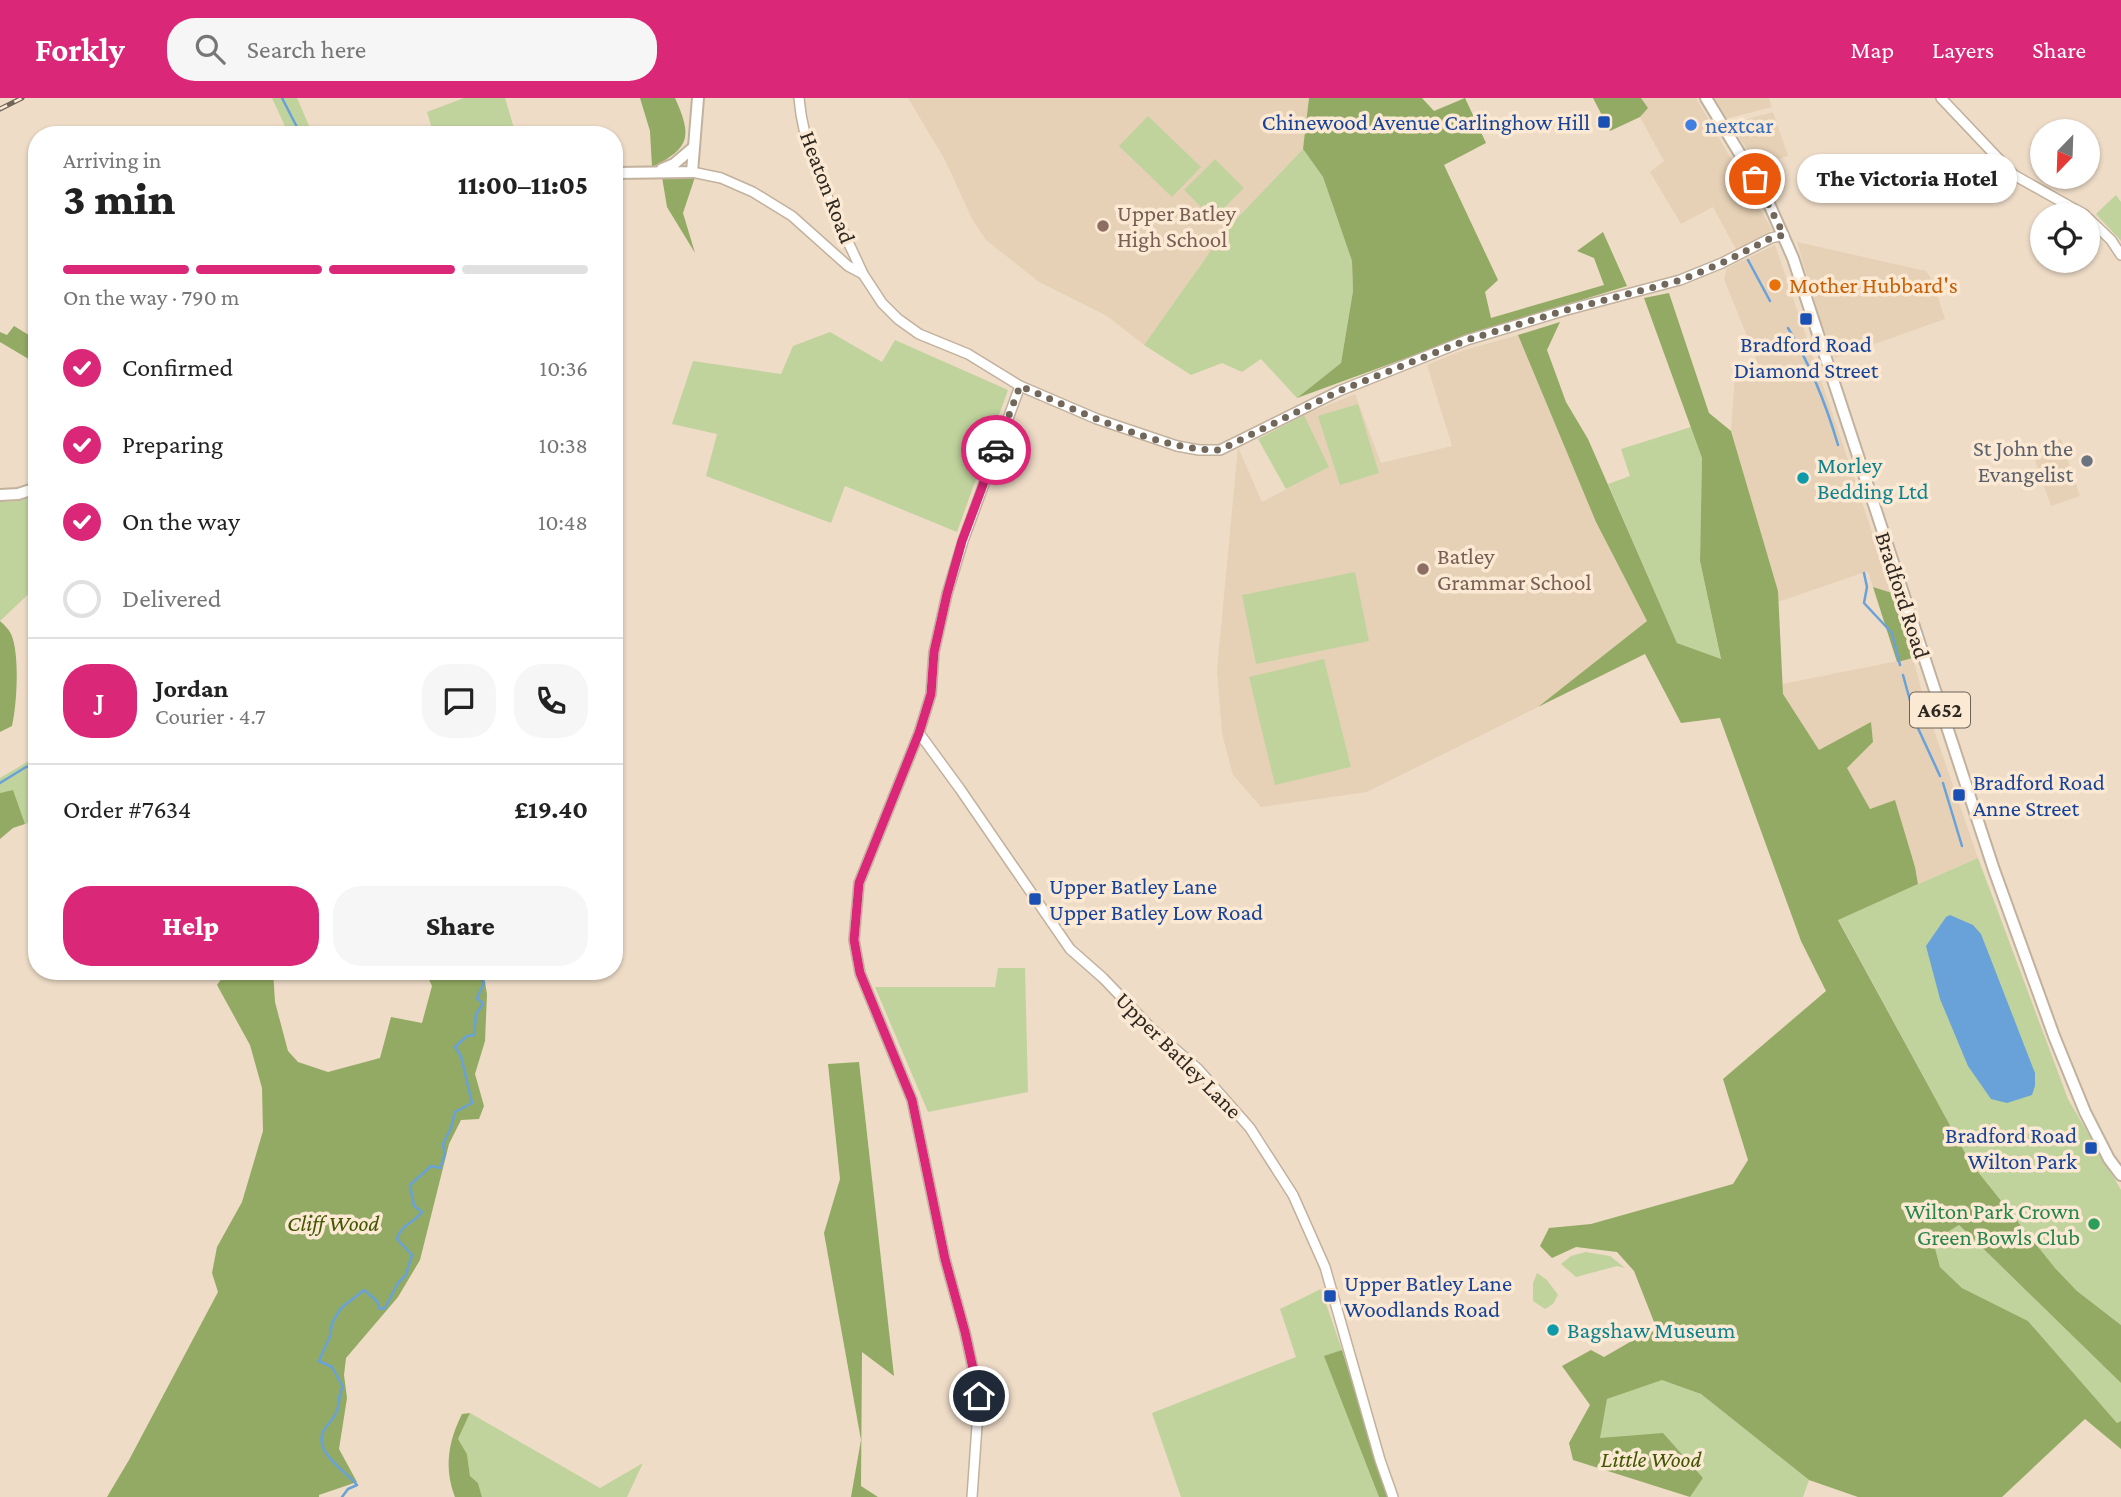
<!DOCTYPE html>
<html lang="en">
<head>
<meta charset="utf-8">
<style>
  :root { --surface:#fff; --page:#f6f6f6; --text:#222; --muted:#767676; --line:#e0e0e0; --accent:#db2777 }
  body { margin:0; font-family:"Crimson Pro",serif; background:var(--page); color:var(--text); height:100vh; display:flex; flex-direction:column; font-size:26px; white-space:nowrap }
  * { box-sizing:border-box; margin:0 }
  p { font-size:23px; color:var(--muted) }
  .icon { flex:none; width:38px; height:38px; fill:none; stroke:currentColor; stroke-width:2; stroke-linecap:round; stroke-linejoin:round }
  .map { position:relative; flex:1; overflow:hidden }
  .side { position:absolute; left:28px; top:28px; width:595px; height:854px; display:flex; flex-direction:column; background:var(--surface); border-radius:28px; box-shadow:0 2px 5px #0004 }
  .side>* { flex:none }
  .needle { width:46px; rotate:203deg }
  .buttons { position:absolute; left:2030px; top:21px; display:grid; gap:14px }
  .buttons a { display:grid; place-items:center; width:70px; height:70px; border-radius:50%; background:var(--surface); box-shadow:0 2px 5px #0004; font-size:35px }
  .pin { position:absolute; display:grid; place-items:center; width:60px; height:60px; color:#fff; margin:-30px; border:4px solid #fff; border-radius:50%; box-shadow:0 2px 7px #0007 }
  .courier { position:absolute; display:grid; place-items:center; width:70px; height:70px; margin:-35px; border:5px solid #db2777; border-radius:50%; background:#fff; color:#222; box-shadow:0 2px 9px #0007 }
  .bubble { position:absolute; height:49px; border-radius:24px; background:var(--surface); box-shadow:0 2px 5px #0004; font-size:23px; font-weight:800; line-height:49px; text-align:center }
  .summary em { font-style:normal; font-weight:800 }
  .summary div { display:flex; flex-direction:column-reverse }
  .summary { display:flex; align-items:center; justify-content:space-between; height:119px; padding:0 35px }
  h1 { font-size:46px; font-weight:800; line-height:52px }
  .bar { display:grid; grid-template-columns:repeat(4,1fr); gap:10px 7px; align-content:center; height:84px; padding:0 35px }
  .bar i { height:9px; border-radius:5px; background:var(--line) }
  .bar .on { background:var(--accent) }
  .bar p { grid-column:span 4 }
  .line { display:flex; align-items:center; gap:18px; padding:0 35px; border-top:2px solid var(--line) }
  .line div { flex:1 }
  .round { display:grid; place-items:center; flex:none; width:74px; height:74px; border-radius:28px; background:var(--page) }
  ol { padding:0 35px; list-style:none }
  li { display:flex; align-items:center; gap:21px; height:77px }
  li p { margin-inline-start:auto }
  li .icon { padding:7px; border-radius:50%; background:var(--accent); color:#fff; stroke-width:4 }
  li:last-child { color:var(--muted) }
  li i { width:38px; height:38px; border:4px solid var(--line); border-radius:50% }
  .cta { display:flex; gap:14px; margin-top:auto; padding:14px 35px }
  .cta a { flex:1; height:80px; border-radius:28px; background:var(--accent); color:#fff; font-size:28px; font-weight:800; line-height:80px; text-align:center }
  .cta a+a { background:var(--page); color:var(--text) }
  header { display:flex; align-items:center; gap:42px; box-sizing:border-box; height:98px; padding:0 35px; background:var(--accent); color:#fff }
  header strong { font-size:33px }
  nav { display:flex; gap:38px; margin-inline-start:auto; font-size:24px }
  .search { width:490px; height:63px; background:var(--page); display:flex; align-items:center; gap:18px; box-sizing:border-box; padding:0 24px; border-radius:28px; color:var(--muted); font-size:26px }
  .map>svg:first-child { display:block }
  .built { fill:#e6d1b6 }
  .green { fill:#c0d39d }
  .forest { fill:#92aa63 }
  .water { fill:#69a2d8 }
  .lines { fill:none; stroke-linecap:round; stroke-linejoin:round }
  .stream { stroke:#69a2d8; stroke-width:2.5 }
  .minor-casing { stroke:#c2b19d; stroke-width:12 }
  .major-casing { stroke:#c2b19d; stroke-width:14 }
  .minor { stroke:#fff; stroke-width:9 }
  .major { stroke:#fff; stroke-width:10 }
  .rail-casing { stroke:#71665a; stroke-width:5 }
  .rail { stroke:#fbe9d4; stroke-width:2.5; stroke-dasharray:8; stroke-linecap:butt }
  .done { stroke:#71675a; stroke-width:7; stroke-dasharray:0 12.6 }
  .route { stroke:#db2777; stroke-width:9 }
  .transit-dot { fill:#1a4fb4; stroke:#fbe9d4; stroke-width:2.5 }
  .shop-dot { fill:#3f7fe0; stroke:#fbe9d4; stroke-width:2.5 }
  .education-dot { fill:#8d6e63; stroke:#fbe9d4; stroke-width:2.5 }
  .food-dot { fill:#e8710a; stroke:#fbe9d4; stroke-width:2.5 }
  .worship-dot { fill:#6b7280; stroke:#fbe9d4; stroke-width:2.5 }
  .culture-dot { fill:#0f9aa8; stroke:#fbe9d4; stroke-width:2.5 }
  .leisure-dot { fill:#2e9e5b; stroke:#fbe9d4; stroke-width:2.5 }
  .labels { text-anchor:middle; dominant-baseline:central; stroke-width:7; stroke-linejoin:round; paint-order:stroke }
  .shield { fill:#fbe9d4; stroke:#6c6256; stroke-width:2 }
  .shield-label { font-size:21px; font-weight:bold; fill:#2e2820 }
  .transit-label { font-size:23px; fill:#164399; stroke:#fbe9d4; text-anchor:start }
  .shop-label { font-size:23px; fill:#366cbe; stroke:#fbe9d4; text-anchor:start }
  .street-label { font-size:23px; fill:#2e2820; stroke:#fbe9d4 }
  .education-label { font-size:23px; fill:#785e54; stroke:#fbe9d4; text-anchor:start }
  .food-label { font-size:23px; fill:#c56008; stroke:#fbe9d4; text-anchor:start }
  .worship-label { font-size:23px; fill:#5b616d; stroke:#fbe9d4; text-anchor:end }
  .culture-label { font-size:23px; fill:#0d838f; stroke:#fbe9d4; text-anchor:start }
  .leisure-label { font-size:23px; fill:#27864d; stroke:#fbe9d4; text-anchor:end }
  .park-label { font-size:23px; font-style:italic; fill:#415601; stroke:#fbe9d4 }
</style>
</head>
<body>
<header>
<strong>Forkly</strong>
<div class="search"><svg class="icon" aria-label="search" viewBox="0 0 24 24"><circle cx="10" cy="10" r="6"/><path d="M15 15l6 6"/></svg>Search here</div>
<nav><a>Map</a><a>Layers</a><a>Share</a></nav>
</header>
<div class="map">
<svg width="2121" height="1399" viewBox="0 0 2121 1399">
  <rect width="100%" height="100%" fill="#eedcc7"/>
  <!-- built -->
  <g class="built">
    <polygon points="908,0 1309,0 1303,51 1224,134 1144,247 1107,218 1039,184 986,142 972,121 945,62"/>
    <polygon points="1641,0 1696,0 1772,132 1737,153 1713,109 1681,126 1650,74 1664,63 1640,19 1648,10"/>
    <polygon points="1713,0 1769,0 1772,9 1725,21"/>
    <polygon points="1773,14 1788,58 1772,63 1773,69 1762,73 1730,26"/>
    <polygon points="1797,144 1926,173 1933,183 1945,221 1835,260 1820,221"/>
    <polygon points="1775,147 1854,379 1892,495 1873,489 1868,473 1778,504 1778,493 1731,333 1735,277 1759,268 1724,181 1727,170"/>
    <polygon points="1518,237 1596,424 1647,523 1538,609 1367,694 1261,709 1233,677 1222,636 1217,572 1238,349 1262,404 1328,369 1304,317 1355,296 1381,365 1452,348 1427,267 1461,253"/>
    <polygon points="2061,341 2080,398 2051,408 2031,351"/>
    <polygon points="1913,560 1926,609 1978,760 1918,786 1915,769 1895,702 1870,711 1847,670 1873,644 1871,624 1819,652 1783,596 1782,586"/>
  </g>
  <!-- green -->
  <g class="green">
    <polygon points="272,0 297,0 313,37 289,37"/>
    <polygon points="464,0 505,0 516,37 434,37 427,14"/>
    <polygon points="1148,18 1201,69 1172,99 1119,48"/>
    <polygon points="1303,51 1323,79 1352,163 1353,193 1341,265 1297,300 1261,261 1242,274 1222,265 1191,277 1144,247 1224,134"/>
    <polygon points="1215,61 1244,90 1213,121 1184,92"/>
    <polygon points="2116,97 2121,104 2121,143 2096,116"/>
    <polygon points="830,234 882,264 895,242 1008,292 957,434 845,388 831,425 706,378 717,336 672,326 693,263 781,276 793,248"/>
    <polygon points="1358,306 1379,375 1340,387 1318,318"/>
    <polygon points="1304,317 1329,369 1286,391 1258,341"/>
    <polygon points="1691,329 1702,360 1700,463 1721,562 1677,545 1608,386 1630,378 1621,351"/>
    <polygon points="37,397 37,488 0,523 0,404 19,403"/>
    <polygon points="1355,474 1369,543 1256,566 1242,497"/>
    <polygon points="1324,561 1351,669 1275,687 1249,579"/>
    <polygon points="37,658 37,722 25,726 13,693 0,695 0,680"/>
    <polygon points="1978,760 2068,1001 2121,1092 2121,1227 2077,1193 2055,1170 1970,1064 1838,821"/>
    <polygon points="998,870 1025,870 1028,994 928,1014 875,889 995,889"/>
    <polygon points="1959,1127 2121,1285 2121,1323 2117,1325 2028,1223 1962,1190 1940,1169 1932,1143"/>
    <polygon points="1586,1154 1610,1158 1625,1170 1617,1168 1576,1179 1561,1166 1571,1158"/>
    <polygon points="1537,1175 1547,1182 1558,1197 1553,1206 1545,1211 1533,1203 1533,1185"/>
    <polygon points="1321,1191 1342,1252 1325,1259 1379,1399 1181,1399 1152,1315 1296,1259 1280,1211"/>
    <polygon points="1662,1281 1701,1296 1809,1382 1803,1399 1690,1399 1703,1380 1599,1340 1607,1301"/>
    <polygon points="470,1315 600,1390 643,1365 627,1399 482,1399 478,1385 470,1378 467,1356 458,1341"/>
  </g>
  <!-- forest -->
  <g class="forest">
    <path d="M 640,0 L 675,0 C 692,38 691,50 652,69 L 650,33 Z"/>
    <polygon points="1309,0 1422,0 1434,13 1465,0 1486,45 1444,67 1498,182 1485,194 1491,220 1604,187 1594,160 1577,153 1603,134 1627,188 1480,233 1297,300 1341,265 1353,193 1352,163 1323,79 1303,51"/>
    <polygon points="1593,0 1641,0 1648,10 1640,19 1610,33"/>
    <polygon points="662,79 695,79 683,115 695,155 667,109"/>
    <polygon points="1669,195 1709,315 1731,333 1778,493 1783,596 1819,652 1871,624 1873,644 1847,670 1870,711 1895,702 1915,769 1918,786 1838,822 1970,1064 2055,1170 2077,1193 2121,1227 2121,1285 1959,1127 1933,1143 1940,1169 1962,1190 2028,1223 2117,1325 2121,1323 2121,1351 2085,1321 2002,1399 1858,1399 1809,1382 1701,1296 1662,1282 1607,1301 1600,1340 1663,1335 1703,1380 1690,1399 1573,1362 1569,1345 1590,1307 1562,1268 1591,1252 1604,1259 1656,1229 1634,1173 1617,1154 1576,1149 1552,1160 1540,1148 1549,1130 1591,1126 1733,1086 1748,1062 1723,981 1826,893 1801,843 1720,620 1681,625 1645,556 1538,609 1647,523 1596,424 1518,237 1560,224 1547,252 1566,304 1588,341 1677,545 1721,561 1700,463 1702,360 1644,200"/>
    <polygon points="14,228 37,242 37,266 0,244 0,234 7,237"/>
    <polygon points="1873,489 1892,495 1913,560 1897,564"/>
    <path d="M 0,523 C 3,526 9,531 11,536 C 20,556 17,607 12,628 L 0,634 Z"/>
    <polygon points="13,692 25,726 13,730 0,741 0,695"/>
    <polygon points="227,873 273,873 275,904 288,953 298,964 328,974 380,960 391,919 422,925 432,888 425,873 483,873 487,896 485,943 475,976 484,1008 479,1021 461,1022 449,1046 420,1162 398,1199 346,1260 344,1277 347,1300 339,1351 357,1384 319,1397 319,1399 107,1399 129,1362 218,1194 212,1175 217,1149 242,1104 263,1033 262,990 250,947 217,887"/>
    <polygon points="859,964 894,1278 862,1254 861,1388 878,1399 851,1399 861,1342 824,1135 840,1081 828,966"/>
    <polygon points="1342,1252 1388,1399 1379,1399 1324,1258"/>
    <path d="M 470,1315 L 458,1341 L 467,1356 L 470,1378 L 478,1385 L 482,1399 L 455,1399 C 444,1370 448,1344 462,1316 Z"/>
  </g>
  <!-- water -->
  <polygon class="water" points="1950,817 1973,827 1981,836 2035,975 2035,988 2032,997 2007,1005 1991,1001 1968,968 1940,901 1926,848 1946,819"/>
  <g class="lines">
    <!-- stream -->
    <g class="stream">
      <polyline points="282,0 301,37"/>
      <polyline points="1748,162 1770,203"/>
      <path d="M 1788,230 C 1810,266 1826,306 1838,347"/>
      <polyline points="1864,475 1867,489 1864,505 1892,535 1900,567"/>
      <polyline points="1903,577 1917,628 1940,678"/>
      <polyline points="0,685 26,669 37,666"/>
      <polyline points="1943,685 1962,748"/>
      <path d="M 342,1399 L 348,1391 L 357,1387 C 347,1374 314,1355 323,1334 C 326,1327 333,1322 336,1315 C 341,1306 337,1297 343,1289 L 332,1269 L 319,1263 L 330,1238 L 332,1225 L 341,1210 L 364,1192 L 377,1203 L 380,1211 L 385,1210 L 398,1185 L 406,1177 L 412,1157 L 397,1141 C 401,1126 414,1125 422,1114 L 414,1108 L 410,1087 L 431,1068 L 440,1070 L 445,1056 L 443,1046 L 451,1030 L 455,1014 L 472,1005 L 461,958 L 455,949 L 467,938 L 474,937 L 476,916 L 483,906 L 477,900 L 484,885 L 476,873"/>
    </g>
    <defs>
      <g id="minor">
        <path d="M 799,0 C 804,62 838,120 863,176"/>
        <polyline points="1941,0 2014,77 2085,117"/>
        <polyline points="692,74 721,80 753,94 792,118 848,168 863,176 882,205 898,221 919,236 968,256 1020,288 1097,321 1177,348 1199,352 1220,352 1339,293 1467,242 1563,213 1680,182 1722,165 1771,140 1784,137"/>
        <polyline points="2088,120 2111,142 2121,157"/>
        <polyline points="919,635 960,691 1070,851 1103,880 1152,931 1198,971 1250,1030 1293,1097 1325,1169 1380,1362 1393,1399"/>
        <polyline points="972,1399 979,1299 965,1234 945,1161 912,1002 860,875 854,842 859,785 919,635 931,596 934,554 947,496 963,443 1020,288"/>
      </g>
      <g id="major">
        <polyline points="1706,0 1766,99 1793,160 1994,772 2054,938 2085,1014 2109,1061 2121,1077"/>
        <polyline points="662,71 674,66 694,49"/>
        <polyline points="614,75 692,74 698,0"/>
        <polyline points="0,397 18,396 37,390"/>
      </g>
    </defs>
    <!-- minor casing -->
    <use href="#minor" class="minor-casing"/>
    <!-- major casing -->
    <use href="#major" class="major-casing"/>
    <!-- minor -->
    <use href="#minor" class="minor"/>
    <!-- major -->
    <use href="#major" class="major"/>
    <defs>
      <polyline id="rail" points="0,11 22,0"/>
    </defs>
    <!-- rail casing -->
    <use href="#rail" class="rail-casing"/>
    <!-- rail -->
    <use href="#rail" class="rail"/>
  </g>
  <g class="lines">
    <!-- done -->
    <path class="done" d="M 996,352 L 1020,288 C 1077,312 1159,353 1220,352 L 1339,293 L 1467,242 L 1563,213 L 1681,182 L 1722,165 L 1771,140 L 1784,137 L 1755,81"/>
    <!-- route -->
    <polyline class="route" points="979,1298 965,1234 945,1161 912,1002 860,875 854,842 859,785 919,635 931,596 934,554 947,496 962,443 996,352"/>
  </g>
  <!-- markers -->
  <g class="transit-dot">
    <rect x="1597" y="17" width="14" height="14" rx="3.5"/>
    <rect x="1799" y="214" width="14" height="14" rx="3.5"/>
    <rect x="1952" y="690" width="14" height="14" rx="3.5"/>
    <rect x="1028" y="794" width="14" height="14" rx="3.5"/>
    <rect x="2084" y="1043" width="14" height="14" rx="3.5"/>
    <rect x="1323" y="1191" width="14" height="14" rx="3.5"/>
  </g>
  <circle class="shop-dot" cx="1691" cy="27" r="7"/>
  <g class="education-dot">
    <circle cx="1103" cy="128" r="7"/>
    <circle cx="1423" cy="471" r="7"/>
  </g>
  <circle class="food-dot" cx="1775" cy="187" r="7"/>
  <circle class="worship-dot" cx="2087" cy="363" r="7"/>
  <g class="culture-dot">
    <circle cx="1803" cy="380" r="7"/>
    <circle cx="1553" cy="1232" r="7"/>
  </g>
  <circle class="leisure-dot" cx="2094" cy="1126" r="7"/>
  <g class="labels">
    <!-- shield labels -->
    <rect class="shield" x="1910" y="594.5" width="60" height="35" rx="5"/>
    <g class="shield-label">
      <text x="1940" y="612">A652</text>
    </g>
    <!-- transit labels -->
    <g class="transit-label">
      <text x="1590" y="24" text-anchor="end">Chinewood Avenue Carlinghow Hill</text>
      <text x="1806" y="246" text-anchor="middle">Bradford Road<tspan x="1806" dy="26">Diamond Street</tspan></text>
      <text x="1973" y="684">Bradford Road<tspan x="1973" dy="26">Anne Street</tspan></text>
      <text x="1049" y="788">Upper Batley Lane<tspan x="1049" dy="26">Upper Batley Low Road</tspan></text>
      <text x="2077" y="1037" text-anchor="end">Bradford Road<tspan x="2077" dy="26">Wilton Park</tspan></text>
      <text x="1344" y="1185">Upper Batley Lane<tspan x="1344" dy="26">Woodlands Road</tspan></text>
    </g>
    <!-- shop labels -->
    <g class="shop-label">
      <text x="1705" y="27">nextcar</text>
    </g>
    <!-- street labels -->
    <g class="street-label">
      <text transform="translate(828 89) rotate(69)">Heaton Road</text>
      <text transform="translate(1903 497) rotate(72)">Bradford Road</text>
      <text transform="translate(1179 957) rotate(45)">Upper Batley Lane</text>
    </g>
    <!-- education labels -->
    <g class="education-label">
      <text x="1117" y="115">Upper Batley<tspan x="1117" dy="26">High School</tspan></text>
      <text x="1437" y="458">Batley<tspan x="1437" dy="26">Grammar School</tspan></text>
    </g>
    <!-- food labels -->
    <g class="food-label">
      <text x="1789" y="187">Mother Hubbard's</text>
    </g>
    <!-- worship labels -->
    <g class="worship-label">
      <text x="2073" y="350">St John the<tspan x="2073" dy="26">Evangelist</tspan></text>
    </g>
    <!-- culture labels -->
    <g class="culture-label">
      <text x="1817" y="367">Morley<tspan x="1817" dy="26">Bedding Ltd</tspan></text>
      <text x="1567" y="1232">Bagshaw Museum</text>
    </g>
    <!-- leisure labels -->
    <g class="leisure-label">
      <text x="2080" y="1113">Wilton Park Crown<tspan x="2080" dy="26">Green Bowls Club</tspan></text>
    </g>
    <!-- park labels -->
    <g class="park-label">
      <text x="333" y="1125">Cliff Wood</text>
      <text x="1651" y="1361">Little Wood</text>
    </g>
  </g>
</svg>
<div class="buttons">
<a><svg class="needle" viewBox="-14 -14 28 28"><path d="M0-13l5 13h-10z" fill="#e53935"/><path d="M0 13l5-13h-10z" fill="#767676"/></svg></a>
<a><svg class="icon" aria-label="locate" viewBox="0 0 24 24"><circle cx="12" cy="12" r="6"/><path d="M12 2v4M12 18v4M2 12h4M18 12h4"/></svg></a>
</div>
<div class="pin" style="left:1755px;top:81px;background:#ea580c"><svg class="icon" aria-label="bag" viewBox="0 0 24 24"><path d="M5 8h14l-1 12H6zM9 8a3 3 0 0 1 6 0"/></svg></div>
<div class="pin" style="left:979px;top:1298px;background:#1f2937"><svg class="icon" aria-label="home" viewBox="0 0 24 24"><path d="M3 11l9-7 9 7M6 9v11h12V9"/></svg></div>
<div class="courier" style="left:996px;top:352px"><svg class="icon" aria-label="car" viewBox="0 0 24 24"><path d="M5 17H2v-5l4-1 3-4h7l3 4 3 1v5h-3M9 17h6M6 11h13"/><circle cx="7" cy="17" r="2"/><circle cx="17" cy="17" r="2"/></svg></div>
<div class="bubble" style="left:1797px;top:56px;width:220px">The Victoria Hotel</div>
<section class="side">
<div class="summary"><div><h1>3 min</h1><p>Arriving in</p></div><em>11:00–11:05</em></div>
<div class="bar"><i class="on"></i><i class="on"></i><i class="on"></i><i></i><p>On the way · 790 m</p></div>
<ol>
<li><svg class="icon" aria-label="check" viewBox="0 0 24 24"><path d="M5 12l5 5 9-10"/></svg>Confirmed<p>10:36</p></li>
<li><svg class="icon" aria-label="check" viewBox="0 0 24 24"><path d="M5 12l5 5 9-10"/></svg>Preparing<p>10:38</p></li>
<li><svg class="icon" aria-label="check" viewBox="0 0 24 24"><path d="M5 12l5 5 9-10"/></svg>On the way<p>10:48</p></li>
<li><i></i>Delivered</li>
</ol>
<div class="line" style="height:126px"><b class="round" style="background:var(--accent);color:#fff">J</b><div><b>Jordan</b><p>Courier · 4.7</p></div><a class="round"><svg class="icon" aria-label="chat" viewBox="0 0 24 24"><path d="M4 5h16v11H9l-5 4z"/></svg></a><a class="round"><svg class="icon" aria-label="phone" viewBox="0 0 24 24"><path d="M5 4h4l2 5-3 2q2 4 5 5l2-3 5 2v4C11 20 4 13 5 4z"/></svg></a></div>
<div class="line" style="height:91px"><div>Order #7634</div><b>£19.40</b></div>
<div class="cta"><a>Help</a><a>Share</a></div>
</section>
</div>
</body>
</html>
